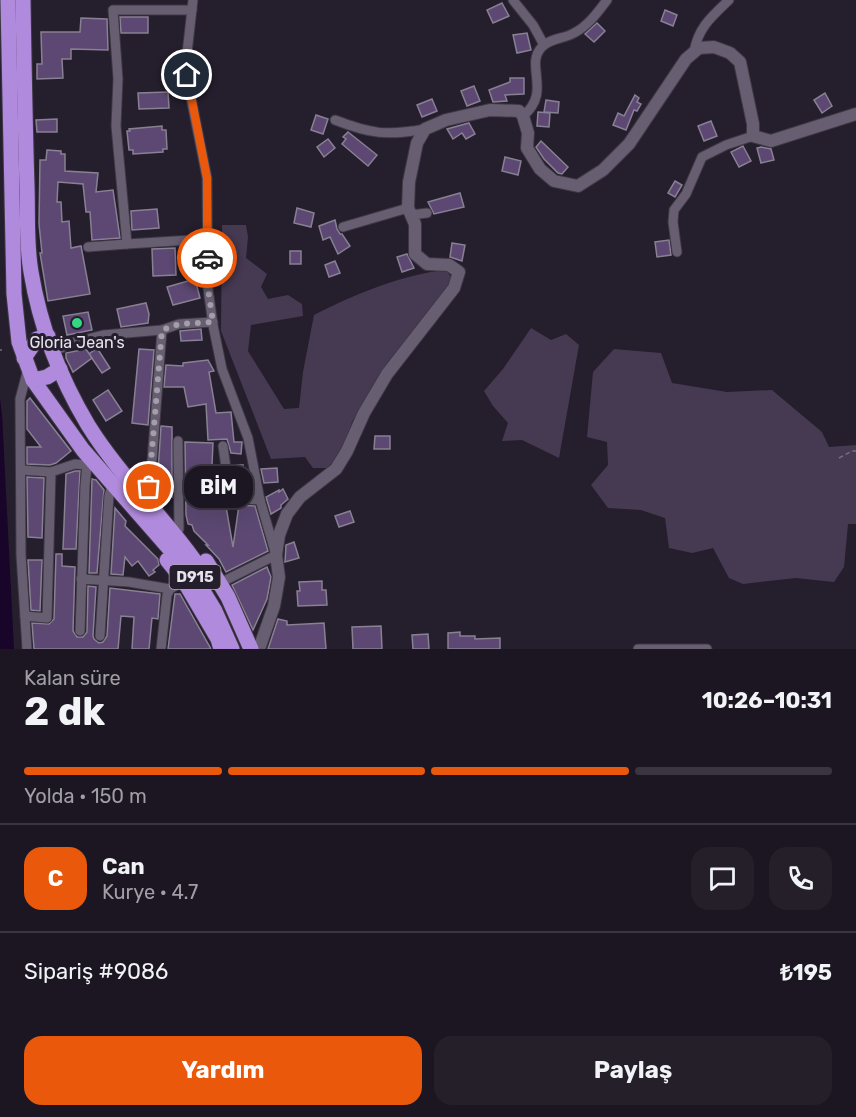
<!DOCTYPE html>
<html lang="tr">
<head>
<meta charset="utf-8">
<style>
  :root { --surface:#1c1622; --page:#251f2a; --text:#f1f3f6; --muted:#a09fa5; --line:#3a3540; --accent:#ea580c }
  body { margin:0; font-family:Rubik,sans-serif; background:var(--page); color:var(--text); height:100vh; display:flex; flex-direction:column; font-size:22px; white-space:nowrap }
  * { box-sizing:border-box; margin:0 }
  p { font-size:20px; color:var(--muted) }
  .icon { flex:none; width:33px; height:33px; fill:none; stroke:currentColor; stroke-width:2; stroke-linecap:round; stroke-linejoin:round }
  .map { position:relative; height:649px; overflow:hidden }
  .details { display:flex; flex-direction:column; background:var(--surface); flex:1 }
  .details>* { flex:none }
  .pin { position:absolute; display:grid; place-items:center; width:51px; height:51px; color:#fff; margin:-26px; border:3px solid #fff; border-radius:50%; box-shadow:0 2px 6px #0007 }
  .courier { position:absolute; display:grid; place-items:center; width:60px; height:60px; margin:-30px; border:4px solid #ea580c; border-radius:50%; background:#fff; color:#222; box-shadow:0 2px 8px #0007 }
  .bubble { position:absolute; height:42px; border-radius:18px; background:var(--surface); box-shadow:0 6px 24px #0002,0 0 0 2px var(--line); font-size:20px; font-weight:700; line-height:42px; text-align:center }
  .head em { font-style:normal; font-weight:700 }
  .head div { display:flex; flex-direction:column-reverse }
  .head { display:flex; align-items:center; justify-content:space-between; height:102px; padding:0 24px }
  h1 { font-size:39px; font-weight:700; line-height:45px }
  .bar { display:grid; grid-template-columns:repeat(4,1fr); gap:9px 6px; align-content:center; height:72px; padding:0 24px }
  .bar i { height:8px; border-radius:4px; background:var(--line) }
  .bar .selected { background:var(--accent) }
  .bar p { grid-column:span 4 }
  .line { display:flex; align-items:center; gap:15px; padding:0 24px; border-top:2px solid var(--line) }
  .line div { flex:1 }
  .round { display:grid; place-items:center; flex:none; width:63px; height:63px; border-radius:18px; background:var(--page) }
  .button { display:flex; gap:12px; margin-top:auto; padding:12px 24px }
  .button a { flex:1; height:69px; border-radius:18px; background:var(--accent); color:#fff; font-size:24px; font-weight:700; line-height:69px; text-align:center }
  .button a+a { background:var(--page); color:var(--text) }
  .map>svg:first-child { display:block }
  .green { fill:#463a53 }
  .water { fill:#180529 }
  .building { fill:#5c4872; stroke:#888093; stroke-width:1.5 }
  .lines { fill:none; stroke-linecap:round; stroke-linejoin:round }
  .minor-casing { stroke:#3e3845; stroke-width:11 }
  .tertiary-casing { stroke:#3e3845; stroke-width:14 }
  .trunk-casing { stroke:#3e3845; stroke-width:17 }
  .path { stroke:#756f7c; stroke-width:1.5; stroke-dasharray:4.5 3; stroke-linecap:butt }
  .minor { stroke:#675f71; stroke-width:9 }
  .tertiary { stroke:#675f71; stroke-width:12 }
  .trunk { stroke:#b08adc; stroke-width:15 }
  .done { stroke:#a39eaa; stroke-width:6; stroke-dasharray:0 10.8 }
  .route { stroke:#ea580c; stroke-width:8 }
  .poi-dot { fill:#33d882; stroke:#251e2d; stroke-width:2 }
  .labels { text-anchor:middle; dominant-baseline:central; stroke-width:6; stroke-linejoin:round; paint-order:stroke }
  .shield { fill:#251e2d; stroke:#ada8b3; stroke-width:1.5 }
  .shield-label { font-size:15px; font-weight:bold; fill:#e7e3ed }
  .poi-label { font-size:16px; fill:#e7e3ed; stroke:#251e2d }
</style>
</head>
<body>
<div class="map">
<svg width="856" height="649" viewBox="0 0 856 649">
  <rect width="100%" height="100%" fill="#251e2d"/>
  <!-- green -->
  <g class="green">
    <path d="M 222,225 L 246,225 L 248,237 L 246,258 L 267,274 L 261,287 L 268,299 L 288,295 L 302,304 L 303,316 L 251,325 L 248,351 L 284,409 L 299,408 L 303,372 L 314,315 C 353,295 403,274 446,270 L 452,278 L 446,290 L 387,363 L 352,422 L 343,452 L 327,468 L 313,468 L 305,457 L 271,459 L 221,331 Z"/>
    <polygon points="531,328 551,340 566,334 579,345 559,458 522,440 502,441 508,423 493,406 484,391 503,369"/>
    <polygon points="614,349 661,353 672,383 727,392 772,390 822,432 829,447 856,445 856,524 848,524 844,567 834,582 796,578 743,584 729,578 713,548 692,553 669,548 665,518 641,510 608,508 591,485 608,465 607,442 587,437 593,372"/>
  </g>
  <!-- water -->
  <polygon class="water" points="0,399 2,414 14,649 0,649"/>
  <!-- building -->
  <g class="building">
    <polygon points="502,3 509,16 493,23 487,10"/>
    <polygon points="665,10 677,15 673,26 661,21"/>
    <polygon points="120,17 148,17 148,33 121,33"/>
    <polygon points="81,18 107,19 108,50 71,49 71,59 62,59 63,78 37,79 37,64 42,64 41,32 80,32"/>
    <polygon points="597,23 605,31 594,42 585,34"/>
    <polygon points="527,33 531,50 517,53 513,35"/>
    <polygon points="510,78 524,78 524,94 505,95 507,101 493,102 489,90 510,82"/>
    <polygon points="474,86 480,101 467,106 461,91"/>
    <polygon points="168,92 169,108 139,109 138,93"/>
    <polygon points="825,93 832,106 822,113 814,100"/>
    <polygon points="635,95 639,98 637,102 641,104 637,111 634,110 626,130 613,125 618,113 624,116"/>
    <polygon points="432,99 437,111 422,117 417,105"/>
    <polygon points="546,100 559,102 558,113 544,112"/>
    <polygon points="538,112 550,113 549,127 537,126"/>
    <polygon points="316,115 328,119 323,134 311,130"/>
    <polygon points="57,119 57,132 37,132 36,120"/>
    <polygon points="711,121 717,136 704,141 698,126"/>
    <polygon points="469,123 475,134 466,139 462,133 453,139 447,129"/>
    <polygon points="162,126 162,130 166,130 167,149 163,149 163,152 133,154 133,150 129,150 127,131 130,131 129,129"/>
    <polygon points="348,132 377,155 368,166 342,144 346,139 343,137"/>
    <polygon points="328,139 335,148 324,157 317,147"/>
    <polygon points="541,141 568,167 562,174 558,173 544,159 536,147"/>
    <polygon points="743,146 751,161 739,167 731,152"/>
    <polygon points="761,147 771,149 774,160 761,163 757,148"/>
    <polygon points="47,150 61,151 61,154 65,154 65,171 98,173 96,192 113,190 120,238 92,240 90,212 86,212 83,184 58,182 57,202 61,202 62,222 69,221 71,248 81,246 90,294 48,301 40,253 42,253 39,224 40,160 46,160"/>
    <polygon points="505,157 521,161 518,175 502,171"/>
    <polygon points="675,181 682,185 675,197 668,193"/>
    <polygon points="460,193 464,207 434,214 428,202"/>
    <polygon points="297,208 314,213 311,227 294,223"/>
    <polygon points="157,209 159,228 132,230 131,211"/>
    <polygon points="335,220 337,229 340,234 342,234 350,246 338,254 330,237 323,240 319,226"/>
    <polygon points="669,240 671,255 657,257 655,242"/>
    <polygon points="452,243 465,245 462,261 450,257"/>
    <polygon points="175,248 176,275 153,276 152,249"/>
    <rect x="290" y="251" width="11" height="13"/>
    <polygon points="407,254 414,268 402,272 397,257"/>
    <polygon points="335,261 340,273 329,277 325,265"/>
    <polygon points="195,279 200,298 173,305 167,287"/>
    <polygon points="146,303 149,314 148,323 121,327 117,309"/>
    <polygon points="88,312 92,330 67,335 63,316"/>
    <polygon points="201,329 202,340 181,341 180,331"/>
    <polygon points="97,348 110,368 102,373 89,354"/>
    <polygon points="86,349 92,358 73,372 66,358 66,353"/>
    <polygon points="139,349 154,350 148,425 132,423"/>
    <polygon points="208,360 214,371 209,372 216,413 231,412 234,442 242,442 241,454 231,453 227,439 208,440 206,404 188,407 184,387 164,387 166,365 183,366 183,363"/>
    <polygon points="108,390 122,411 106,421 93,400"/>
    <polygon points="30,398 71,451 56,463 50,465 27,464 27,447 41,447 27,429 27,401"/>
    <polygon points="161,426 172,427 172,497 165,495 157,487"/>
    <polygon points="375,436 390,436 390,449 374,449"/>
    <polygon points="185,442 213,443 212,465 219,466 233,547 239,505 255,506 268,551 226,572 219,559 206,545 208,545 194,531 192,525 188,524 186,515"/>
    <polygon points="232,465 243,465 243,489 235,488"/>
    <polygon points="277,468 278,482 264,483 261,469"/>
    <polygon points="75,471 80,471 76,549 63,549 66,474"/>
    <polygon points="27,477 44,478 42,538 28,537"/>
    <polygon points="92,479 96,480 104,490 97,573 89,573"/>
    <polygon points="283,489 288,499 281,505 281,508 271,514 266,497 279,490 279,492"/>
    <polygon points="115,508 126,521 125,526 158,559 159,565 153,570 155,572 149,576 138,561 132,566 125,557 123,575 111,574"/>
    <polygon points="350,511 354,522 339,527 335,516"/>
    <polygon points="294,542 299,558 285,562 286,545"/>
    <polygon points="56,554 62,554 62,566 75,567 73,631 77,637 83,637 87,632 88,586 96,587 93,636 94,639 99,643 103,642 107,636 110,588 160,594 158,619 152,618 149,649 132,649 134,617 121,616 118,649 34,649 32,623 49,624 54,619"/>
    <polygon points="28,560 42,560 40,611 31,610"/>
    <polygon points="267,567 271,577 267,599 253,630 232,585"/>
    <polygon points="322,581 322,590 326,590 327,605 298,606 297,591 300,591 299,582"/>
    <polygon points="175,594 180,594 211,649 168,649"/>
    <polygon points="278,619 287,621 287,625 324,623 326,649 268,649"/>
    <polygon points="381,626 382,649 353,649 352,627"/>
    <polygon points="460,632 460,636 475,636 475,639 500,638 500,649 448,649 448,633"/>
    <polygon points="428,634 429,649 413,649 412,635"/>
  </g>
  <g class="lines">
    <defs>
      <g id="minor">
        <polyline points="193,0 186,62 189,88 207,178 208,289 213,325 222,369 248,438 260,500 276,555 220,583"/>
        <polyline points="513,0 533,25 544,45"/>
        <polyline points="192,10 113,10 118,79 116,126 127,244 207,239"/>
        <path d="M 694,52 C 698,28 711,17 729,0"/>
        <path d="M 523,116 C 552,92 525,66 541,48 C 549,38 564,39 574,33 C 588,26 598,12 607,0"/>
        <path d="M 335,120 C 371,134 387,136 425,129"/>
        <polyline points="411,215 427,213"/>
        <polyline points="343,227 408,208"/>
        <polyline points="88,247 127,244"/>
        <polyline points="677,252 673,222 674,210 686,194 702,157 726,145 753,136"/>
        <polyline points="53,352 71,343 103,335 162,330 179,324 213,322"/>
        <polyline points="178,441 179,529"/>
        <polyline points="223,446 230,498 260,500"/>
        <polyline points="21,470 51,472"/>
        <polyline points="149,500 162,330"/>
        <polyline points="81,579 129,582 170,589"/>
        <polyline points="25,616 47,618 51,472 75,464 87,465"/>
        <polyline points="80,631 85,486 87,465 91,462"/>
        <polyline points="100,636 109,496 113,484"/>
        <polyline points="27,649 21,555 20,399 28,369"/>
        <polyline points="161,649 167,595 170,589 184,581"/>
        <polyline points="638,649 707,649"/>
      </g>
      <polyline id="tertiary" points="259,649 274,606 279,577 276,555 279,535 287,514 300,497 336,469 347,451 364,413 387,374 454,288 459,272 449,265 427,264 415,254 415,224 408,208 409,182 417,143 425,129 446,120 490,110 519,111 523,116 528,133 527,148 540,169 554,181 578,186 603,170 629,144 686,59 699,48 714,47 730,53 740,62 753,124 753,136 771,141 856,114"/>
      <g id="trunk">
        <polyline points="8,0 14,294 19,342 33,380 83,450 195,578 215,611 232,649"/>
        <path d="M 23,0 C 24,62 25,124 27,186 C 28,215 26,244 31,272 C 40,326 60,378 88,425 C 122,480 172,524 207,579"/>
        <polyline points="24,358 37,339 48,336"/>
        <polyline points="33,380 47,377 60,369"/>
        <polyline points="167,560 184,581 218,639 221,649"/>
        <polyline points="206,561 228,597 251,649"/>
      </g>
    </defs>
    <!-- minor casing -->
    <use href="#minor" class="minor-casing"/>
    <!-- tertiary casing -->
    <use href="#tertiary" class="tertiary-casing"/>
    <!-- trunk casing -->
    <use href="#trunk" class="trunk-casing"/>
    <!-- path -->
    <g class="path">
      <polyline points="0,350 2,350"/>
      <polyline points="839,458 852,451 856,451"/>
    </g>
    <!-- minor -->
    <use href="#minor" class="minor"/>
    <!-- tertiary -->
    <use href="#tertiary" class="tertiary"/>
    <!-- trunk -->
    <use href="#trunk" class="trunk"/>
  </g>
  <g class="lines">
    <!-- done -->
    <polyline class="done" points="149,487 162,330 179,324 213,322 208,289 207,258"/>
    <!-- route -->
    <polyline class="route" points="187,75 207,178 207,258"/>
  </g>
  <!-- markers -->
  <circle class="poi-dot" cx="77" cy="323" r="6"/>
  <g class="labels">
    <!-- shield labels -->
    <rect class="shield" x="169.5" y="565" width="51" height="24" rx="4.5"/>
    <g class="shield-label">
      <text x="195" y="577">D915</text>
    </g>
    <!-- poi labels -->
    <g class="poi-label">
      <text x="77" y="342">Gloria Jean's</text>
    </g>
  </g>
</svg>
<div class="pin" style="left:149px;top:487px;background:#ea580c"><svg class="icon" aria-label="bag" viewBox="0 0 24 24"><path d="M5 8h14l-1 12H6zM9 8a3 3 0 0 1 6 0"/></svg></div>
<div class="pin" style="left:187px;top:75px;background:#1f2937"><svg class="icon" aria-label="home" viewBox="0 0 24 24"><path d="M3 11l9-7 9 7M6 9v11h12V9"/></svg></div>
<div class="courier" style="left:207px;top:258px"><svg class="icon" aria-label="car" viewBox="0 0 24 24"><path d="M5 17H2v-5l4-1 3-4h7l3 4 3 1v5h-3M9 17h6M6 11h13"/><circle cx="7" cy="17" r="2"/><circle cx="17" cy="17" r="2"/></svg></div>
<div class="bubble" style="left:184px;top:466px;width:69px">BİM</div>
</div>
<section class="details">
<div class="head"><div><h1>2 dk</h1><p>Kalan süre</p></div><em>10:26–10:31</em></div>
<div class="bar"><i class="selected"></i><i class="selected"></i><i class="selected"></i><i></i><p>Yolda · 150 m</p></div>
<div class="line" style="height:108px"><b class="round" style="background:var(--accent);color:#fff">C</b><div><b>Can</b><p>Kurye · 4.7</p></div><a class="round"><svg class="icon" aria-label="chat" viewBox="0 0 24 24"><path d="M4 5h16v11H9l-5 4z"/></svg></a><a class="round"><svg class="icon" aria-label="phone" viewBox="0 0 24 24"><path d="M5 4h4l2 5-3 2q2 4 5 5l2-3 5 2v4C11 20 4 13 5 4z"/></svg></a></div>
<div class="line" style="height:78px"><div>Sipariş #9086</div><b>₺195</b></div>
<div class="button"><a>Yardım</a><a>Paylaş</a></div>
</section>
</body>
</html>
